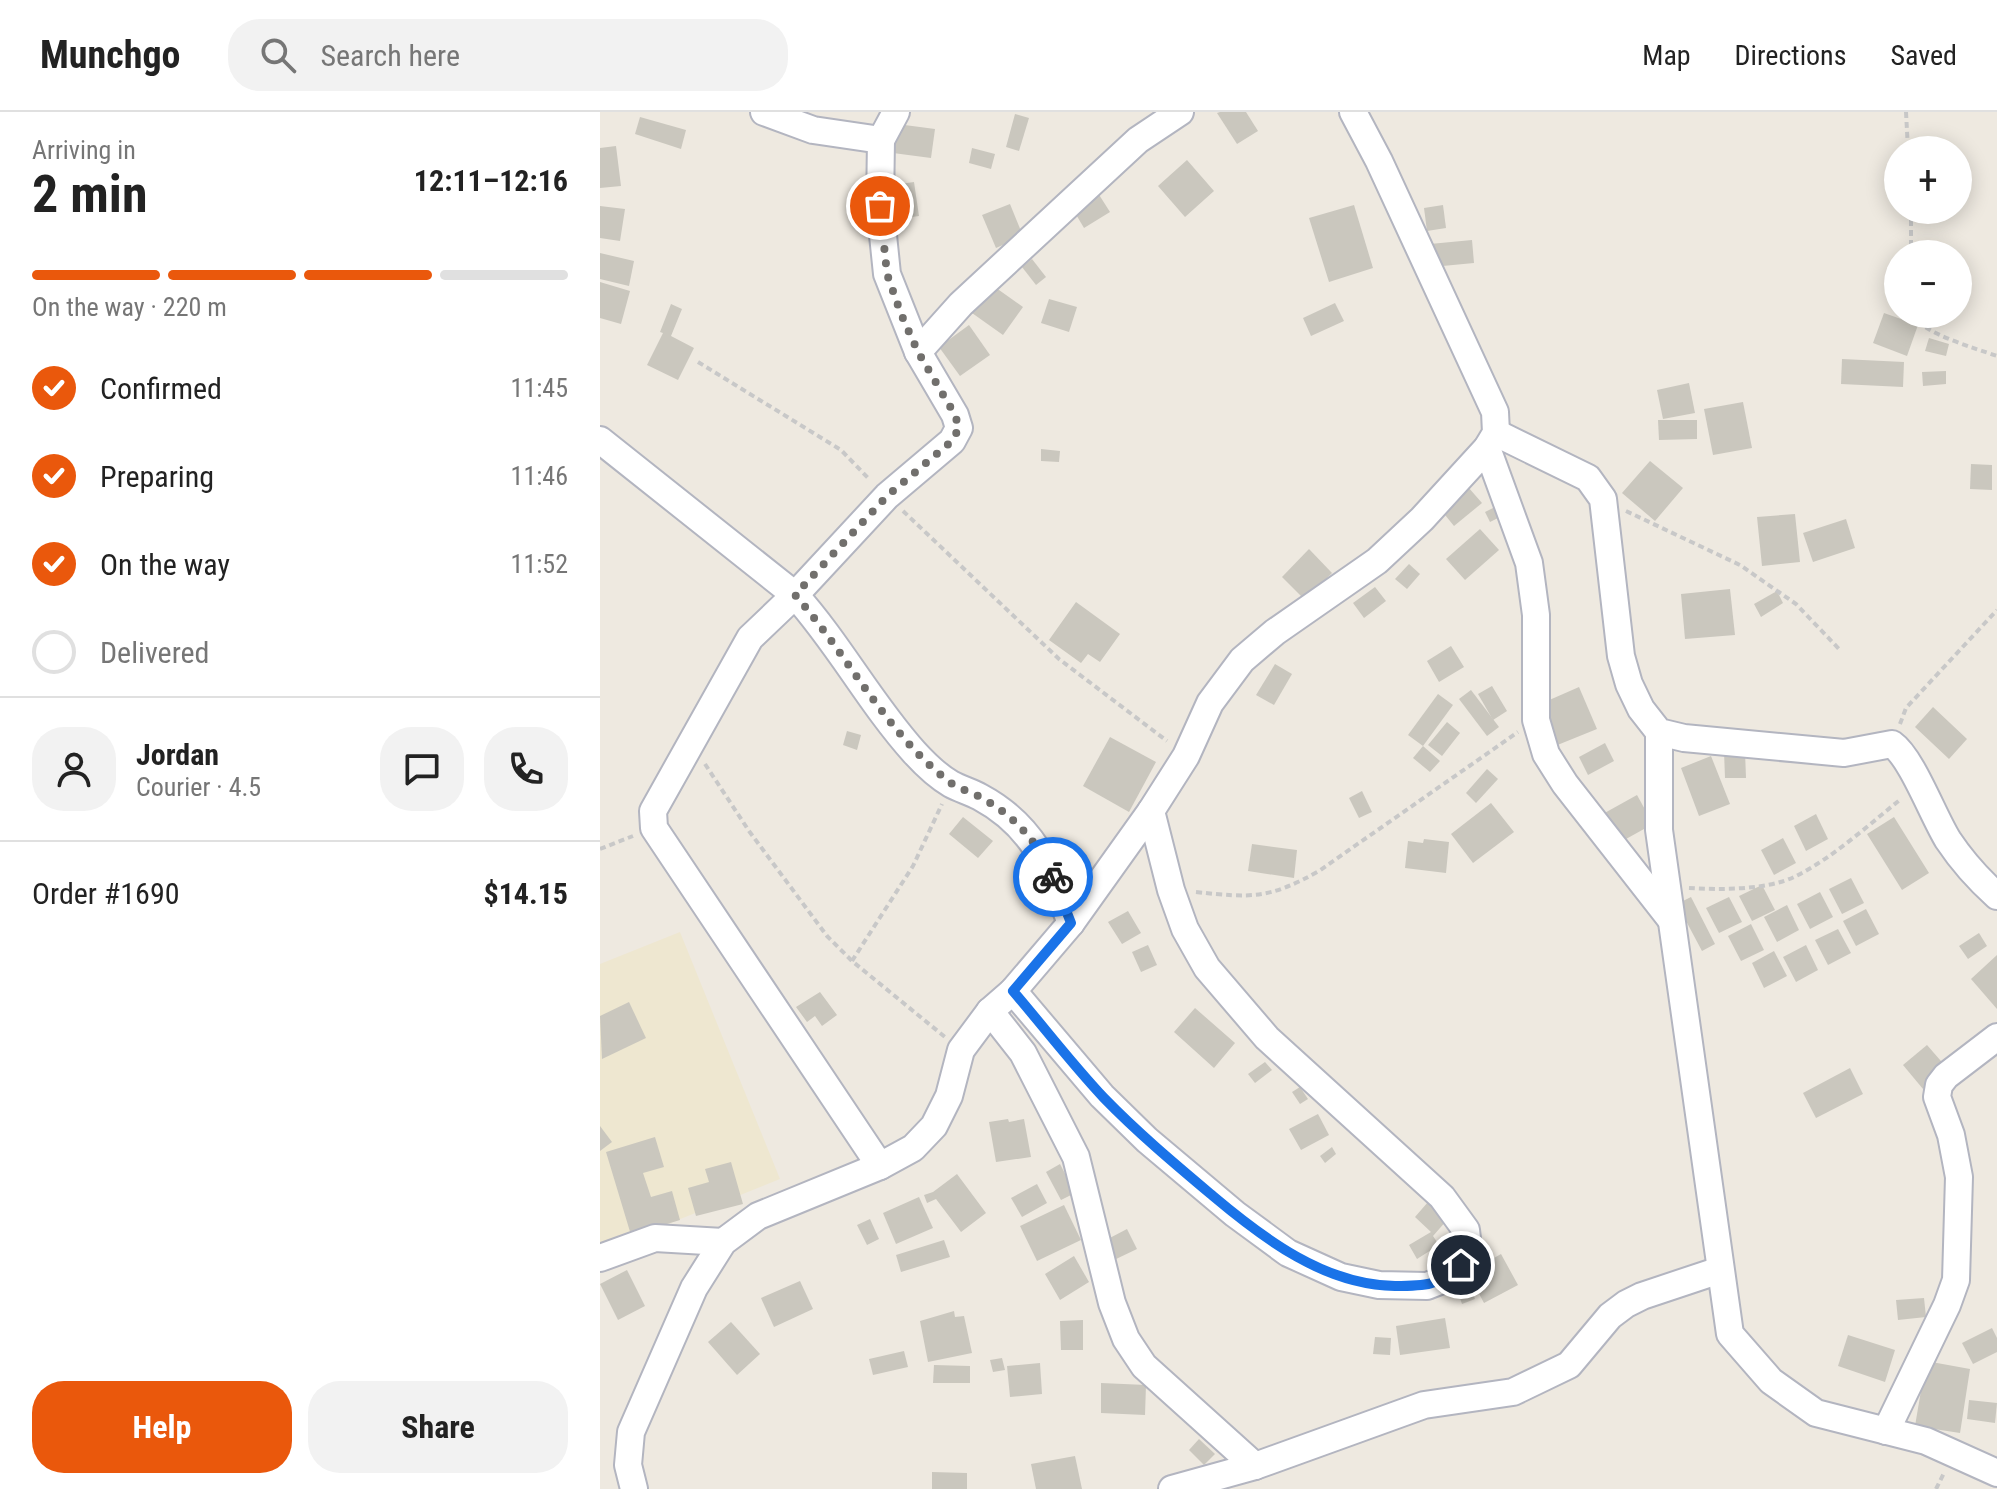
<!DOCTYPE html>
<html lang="en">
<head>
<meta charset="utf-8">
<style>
  :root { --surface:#fff; --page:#f2f2f2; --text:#222; --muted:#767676; --line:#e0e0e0; --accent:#ea580c }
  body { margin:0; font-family:"Roboto Condensed",sans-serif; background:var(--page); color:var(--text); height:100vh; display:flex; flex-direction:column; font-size:30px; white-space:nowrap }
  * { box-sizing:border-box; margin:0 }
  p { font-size:26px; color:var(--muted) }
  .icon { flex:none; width:44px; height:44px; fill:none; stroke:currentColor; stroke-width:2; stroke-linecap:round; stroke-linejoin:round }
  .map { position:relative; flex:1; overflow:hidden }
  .sheet { display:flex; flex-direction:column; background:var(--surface); width:600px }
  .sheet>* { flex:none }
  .controls { position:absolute; left:1284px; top:24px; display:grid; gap:16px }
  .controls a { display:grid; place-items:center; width:88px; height:88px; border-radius:50%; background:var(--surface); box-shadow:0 4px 20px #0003; font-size:40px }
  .pin { position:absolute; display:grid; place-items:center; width:68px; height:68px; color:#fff; margin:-34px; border:4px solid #fff; border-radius:50%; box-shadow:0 2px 8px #0007 }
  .courier { position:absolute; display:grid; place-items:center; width:80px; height:80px; margin:-40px; border:6px solid #1a73e8; border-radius:50%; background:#fff; color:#222; box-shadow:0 2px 10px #0007 }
  .head em { font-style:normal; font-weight:700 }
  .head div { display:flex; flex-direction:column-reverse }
  .head { display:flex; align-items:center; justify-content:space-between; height:136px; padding:0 32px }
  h1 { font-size:52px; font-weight:700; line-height:60px }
  .bar { display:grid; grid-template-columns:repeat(4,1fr); gap:12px 8px; align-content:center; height:96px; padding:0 32px }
  .bar i { height:10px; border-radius:6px; background:var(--line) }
  .bar .selected { background:var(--accent) }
  .bar p { grid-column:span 4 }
  .line { display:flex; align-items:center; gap:20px; padding:0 32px; border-top:2px solid var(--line) }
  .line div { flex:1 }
  .round { display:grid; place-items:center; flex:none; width:84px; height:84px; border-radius:32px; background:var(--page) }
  ol { padding:0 32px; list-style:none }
  li { display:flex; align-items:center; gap:24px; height:88px }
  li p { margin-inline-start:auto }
  li .icon { padding:8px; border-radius:50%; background:var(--accent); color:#fff; stroke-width:4 }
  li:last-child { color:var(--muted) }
  li i { width:44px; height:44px; border:4px solid var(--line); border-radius:50% }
  .primary-button { display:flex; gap:16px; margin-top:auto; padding:16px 32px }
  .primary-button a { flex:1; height:92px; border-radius:32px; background:var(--accent); color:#fff; font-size:32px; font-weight:700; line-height:92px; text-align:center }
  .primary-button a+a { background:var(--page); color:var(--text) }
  header { display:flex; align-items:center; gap:48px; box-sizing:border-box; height:112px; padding:0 40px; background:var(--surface); border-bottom:2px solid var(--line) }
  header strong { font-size:38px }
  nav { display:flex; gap:44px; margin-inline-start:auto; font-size:28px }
  .search { width:560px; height:72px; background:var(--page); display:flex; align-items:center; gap:20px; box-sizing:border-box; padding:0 28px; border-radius:32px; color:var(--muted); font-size:30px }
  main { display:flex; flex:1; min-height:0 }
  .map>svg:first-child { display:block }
  .education { fill:#eee7d0 }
  .building { fill:#cac7be }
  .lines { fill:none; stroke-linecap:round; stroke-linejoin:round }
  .minor-casing { stroke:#b3b5c0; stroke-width:30 }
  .path { stroke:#c8c8c8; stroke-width:4; stroke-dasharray:6 4; stroke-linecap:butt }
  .minor { stroke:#fff; stroke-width:26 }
  .done { stroke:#716f6c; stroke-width:8; stroke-dasharray:0 14.4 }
  .route { stroke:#1a73e8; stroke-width:10 }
</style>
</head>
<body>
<header>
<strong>Munchgo</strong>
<div class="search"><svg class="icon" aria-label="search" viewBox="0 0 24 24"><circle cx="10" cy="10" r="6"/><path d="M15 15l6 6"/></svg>Search here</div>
<nav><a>Map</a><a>Directions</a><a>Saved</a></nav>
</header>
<main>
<section class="sheet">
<div class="head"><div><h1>2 min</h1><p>Arriving in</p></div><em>12:11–12:16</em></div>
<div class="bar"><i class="selected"></i><i class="selected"></i><i class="selected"></i><i></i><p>On the way · 220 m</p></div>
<ol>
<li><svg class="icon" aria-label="check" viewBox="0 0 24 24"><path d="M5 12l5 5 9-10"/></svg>Confirmed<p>11:45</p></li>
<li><svg class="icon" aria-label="check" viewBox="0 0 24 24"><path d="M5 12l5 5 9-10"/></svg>Preparing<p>11:46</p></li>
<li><svg class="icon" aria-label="check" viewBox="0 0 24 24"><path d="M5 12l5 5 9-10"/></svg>On the way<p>11:52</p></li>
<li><i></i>Delivered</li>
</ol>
<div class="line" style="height:144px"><a class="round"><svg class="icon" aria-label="person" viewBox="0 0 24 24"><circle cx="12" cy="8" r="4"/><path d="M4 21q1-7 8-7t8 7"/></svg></a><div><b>Jordan</b><p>Courier · 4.5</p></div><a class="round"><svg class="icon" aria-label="chat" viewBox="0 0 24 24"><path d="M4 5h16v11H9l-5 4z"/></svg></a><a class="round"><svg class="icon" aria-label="phone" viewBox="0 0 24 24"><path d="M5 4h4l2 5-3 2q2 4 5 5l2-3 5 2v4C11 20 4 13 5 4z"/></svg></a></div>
<div class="line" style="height:104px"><div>Order #1690</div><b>$14.15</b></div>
<div class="primary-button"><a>Help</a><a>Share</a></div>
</section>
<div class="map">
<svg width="1397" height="1377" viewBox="0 0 1397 1377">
  <rect width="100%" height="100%" fill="#eee9e0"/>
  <!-- education -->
  <polygon class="education" points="80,820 180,1067 3,1138 0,1131 0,852"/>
  <!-- building -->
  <g class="building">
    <polygon points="620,0 646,0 658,19 637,32 617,1"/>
    <polygon points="415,2 429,6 419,39 406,35"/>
    <polygon points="40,5 86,18 81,37 35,22"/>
    <polygon points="297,12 335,17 331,46 293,41"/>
    <polygon points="16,34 21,74 0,76 0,36"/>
    <polygon points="372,36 395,42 391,57 369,51"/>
    <polygon points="587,48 614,79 585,105 558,74"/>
    <polygon points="314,70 319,104 305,106 300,72"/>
    <polygon points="496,78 510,100 484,116 471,94"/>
    <polygon points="410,92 423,124 396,136 382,103"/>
    <polygon points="754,93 773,156 729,170 709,106"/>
    <polygon points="843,93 846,116 827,119 824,96"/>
    <polygon points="0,94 25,97 20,129 0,126"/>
    <polygon points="872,128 874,151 832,155 830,132"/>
    <polygon points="0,141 34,149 29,174 0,167"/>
    <polygon points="432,147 446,165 436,173 422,155"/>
    <polygon points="0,170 30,179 21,212 0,206"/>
    <polygon points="392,173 423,195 403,223 372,201"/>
    <polygon points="449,187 477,195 469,220 441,211"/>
    <polygon points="735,191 744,209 711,224 703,206"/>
    <polygon points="71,192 82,197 71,224 94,236 78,268 47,253 63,221 60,220"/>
    <polygon points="1284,201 1318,213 1307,244 1273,231"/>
    <polygon points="369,213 390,243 360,264 339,235"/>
    <polygon points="1329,226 1349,232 1346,244 1325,239"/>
    <polygon points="1242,247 1304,250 1303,275 1241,272"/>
    <polygon points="1346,259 1346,272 1323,274 1322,260"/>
    <polygon points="1089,271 1095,301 1063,307 1057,278"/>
    <polygon points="1143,290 1152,336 1113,343 1104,297"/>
    <polygon points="1058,308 1097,308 1097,327 1059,328"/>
    <polygon points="441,337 460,339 459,350 441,349"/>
    <polygon points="1050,349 1083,376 1055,409 1022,381"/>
    <polygon points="1371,352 1392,353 1392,378 1370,377"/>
    <polygon points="868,375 882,391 854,414 841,398"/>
    <polygon points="895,395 900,405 890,410 885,400"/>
    <polygon points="1195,402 1200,450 1162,454 1157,405"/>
    <polygon points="1246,407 1255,436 1213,450 1203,421"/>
    <polygon points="880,417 899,438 865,468 846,447"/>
    <polygon points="709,437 732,461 705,488 682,465"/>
    <polygon points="809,452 820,462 807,477 795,467"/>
    <polygon points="775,475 786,489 764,506 753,491"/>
    <polygon points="1130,477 1135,523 1085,527 1081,482"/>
    <polygon points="1177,479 1183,491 1161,505 1154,492"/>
    <polygon points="476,490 520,522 500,550 488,542 481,551 449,528"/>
    <polygon points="851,534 864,555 839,570 827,549"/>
    <polygon points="675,552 692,562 674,593 656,583"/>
    <polygon points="892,574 907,599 893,608 878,582"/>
    <polygon points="979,575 997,617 955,634 938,593"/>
    <polygon points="871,578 899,615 887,624 859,587"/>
    <polygon points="838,582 853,593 823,634 808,623"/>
    <polygon points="1333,595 1367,627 1349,647 1315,615"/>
    <polygon points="847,610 860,621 842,644 828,633"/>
    <polygon points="247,619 261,623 257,638 243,633"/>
    <polygon points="510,625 556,650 529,700 483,674"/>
    <polygon points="1005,631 1014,649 988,663 979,645"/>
    <polygon points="823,634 840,649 830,660 813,646"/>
    <polygon points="1124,639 1145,639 1146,666 1125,666"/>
    <polygon points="1111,644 1130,692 1099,704 1081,656"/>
    <polygon points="887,657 898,667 876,691 866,681"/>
    <polygon points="762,679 772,700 759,706 749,686"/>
    <polygon points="1037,683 1053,712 1017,732 1001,703"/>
    <polygon points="891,691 914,720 873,751 851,722"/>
    <polygon points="1216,702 1228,727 1206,739 1194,714"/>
    <polygon points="363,705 393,729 378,746 349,722"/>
    <polygon points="1294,705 1329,761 1302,778 1267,722"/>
    <polygon points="1183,726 1196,751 1174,763 1161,738"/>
    <polygon points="824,727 849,730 846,761 805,756 808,729 823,731"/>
    <polygon points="652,732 697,738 694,766 648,759"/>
    <polygon points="1251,766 1264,791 1242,802 1229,777"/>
    <polygon points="1162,773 1175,798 1152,809 1139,784"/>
    <polygon points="1220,780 1233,805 1210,817 1197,792"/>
    <polygon points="1091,785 1115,832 1102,839 1077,792"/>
    <polygon points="1129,785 1142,810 1119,821 1106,796"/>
    <polygon points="1187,793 1199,818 1177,830 1164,805"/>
    <polygon points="1266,797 1279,822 1256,834 1243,809"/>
    <polygon points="528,799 541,821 522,832 508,810"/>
    <polygon points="1151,812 1164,838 1141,849 1128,824"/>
    <polygon points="1238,817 1251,841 1228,853 1215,828"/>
    <polygon points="1379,821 1387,834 1368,847 1359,834"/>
    <polygon points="548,833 557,853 541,860 532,840"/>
    <polygon points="1206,833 1218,858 1196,870 1183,845"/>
    <polygon points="1174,839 1187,864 1164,876 1152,851"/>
    <polygon points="1397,843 1397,897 1371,867"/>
    <polygon points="220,880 237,903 222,914 215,904 207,910 196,895"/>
    <polygon points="29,890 46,926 2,947 0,904"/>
    <polygon points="595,896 635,931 614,956 574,920"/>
    <polygon points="1327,933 1347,956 1323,977 1303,953"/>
    <polygon points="665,950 672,958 655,971 648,962"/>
    <polygon points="1250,956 1263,982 1216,1006 1203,981"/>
    <polygon points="700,975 708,987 700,992 692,980"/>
    <polygon points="718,1002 729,1023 701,1038 689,1017"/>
    <polygon points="408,1007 409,1010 424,1007 431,1045 396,1050 389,1010"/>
    <polygon points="0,1014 12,1030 0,1039"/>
    <polygon points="55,1025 64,1055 43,1061 51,1085 72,1079 80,1108 31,1123 6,1040"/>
    <polygon points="732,1035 736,1042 725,1051 720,1044"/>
    <polygon points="131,1050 143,1092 96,1104 88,1076 109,1070 105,1057"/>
    <polygon points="460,1052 475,1081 461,1088 446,1060"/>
    <polygon points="357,1062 386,1101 361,1120 336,1087 327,1091 324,1083 333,1080"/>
    <polygon points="437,1072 447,1091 422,1105 411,1086"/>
    <polygon points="319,1085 333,1116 296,1132 283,1101"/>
    <polygon points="828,1090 847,1108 833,1124 839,1133 817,1147 809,1133 831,1120 815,1105"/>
    <polygon points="464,1093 481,1128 437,1149 420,1114"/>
    <polygon points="270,1107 279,1127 267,1133 257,1113"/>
    <polygon points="527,1117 537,1137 514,1148 504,1129"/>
    <polygon points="344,1128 350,1145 301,1160 296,1143"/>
    <polygon points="892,1142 894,1146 901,1142 918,1173 884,1191 868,1161 878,1155 876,1151"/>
    <polygon points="474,1144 489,1170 460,1188 445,1162"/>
    <polygon points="27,1158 45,1194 18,1208 0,1172"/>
    <polygon points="866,1162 875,1187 862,1192 853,1166"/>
    <polygon points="200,1169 213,1197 174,1215 161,1186"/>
    <polygon points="1324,1186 1326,1205 1298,1208 1296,1188"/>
    <polygon points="354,1199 355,1205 364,1204 372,1241 328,1250 320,1209"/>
    <polygon points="845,1206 850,1236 800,1243 796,1214"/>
    <polygon points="483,1208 483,1238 461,1238 460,1209"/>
    <polygon points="131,1210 160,1242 137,1263 108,1230"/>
    <polygon points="1392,1216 1397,1226 1397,1240 1373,1252 1362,1231"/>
    <polygon points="1248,1223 1295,1238 1285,1270 1238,1254"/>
    <polygon points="775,1225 791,1226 790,1243 773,1242"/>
    <polygon points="304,1239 308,1255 273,1263 269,1247"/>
    <polygon points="402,1246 405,1258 393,1260 390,1248"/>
    <polygon points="1326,1249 1370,1257 1360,1321 1315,1314"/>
    <polygon points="440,1251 442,1282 410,1285 407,1254"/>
    <polygon points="334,1253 370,1254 370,1271 333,1271"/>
    <polygon points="501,1271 546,1273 545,1303 501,1301"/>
    <polygon points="1369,1288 1397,1291 1395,1311 1367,1307"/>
    <polygon points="599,1327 615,1342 604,1353 589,1338"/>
    <polygon points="475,1344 482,1377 436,1377 431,1352"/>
    <polygon points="332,1360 367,1361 367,1377 332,1377"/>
  </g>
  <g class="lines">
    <defs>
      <g id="minor">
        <polyline points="164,0 213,18 281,28"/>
        <polyline points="318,240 361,192 538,28 580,0"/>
        <path d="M 896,321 L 988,366 L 1003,387 L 1021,544 L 1029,572 L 1041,597 L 1059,620 L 1084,626 L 1244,641 L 1292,632 C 1312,646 1333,704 1348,728 C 1362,749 1378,767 1397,784"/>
        <path d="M 0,328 L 195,483 C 239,532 270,591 314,640 C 324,651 339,665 351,672 C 360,677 371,680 380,685 C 434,714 450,757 471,811"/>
        <polyline points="887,336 929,451 936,503 936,608 946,642 965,672 1069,805"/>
        <polyline points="1059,620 1059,718 1130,1222 1171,1269 1216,1301 1326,1329 1397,1361"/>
        <polyline points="413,879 502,984 547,1028 635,1102 688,1141 741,1165 779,1173 827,1174 845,1167 861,1153 868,1135 866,1118 842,1085 667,926 607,856 585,817 571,778 551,699"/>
        <polyline points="390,899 423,941 476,1045 512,1191 526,1227 544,1254 655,1354"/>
        <polyline points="280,1054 54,716 53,699 150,526 195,483 287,384 352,329 359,316 355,303 318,240 287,162 280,94 281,28 296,0"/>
        <polyline points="0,1146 55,1126 123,1130"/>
        <polyline points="1286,1319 1347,1193 1356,1168 1359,1065 1351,1023 1337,985 1339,973 1346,964 1397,925"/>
        <polyline points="34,1377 28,1353 31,1320 94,1176 123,1130 158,1104 280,1054 313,1036 334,1014 349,984 361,938 390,899 413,879 471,811 551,699 586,644 610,591 642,548 675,520 777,449 822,407 887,336 896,321 895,300 779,49 753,0"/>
        <polyline points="572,1377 655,1354 824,1293 913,1280 969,1253 1010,1204 1026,1192 1042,1184 1120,1158"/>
      </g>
    </defs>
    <!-- minor casing -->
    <use href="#minor" class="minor-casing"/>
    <!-- path -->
    <g class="path">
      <polyline points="1306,0 1308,38"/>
      <polyline points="1311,98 1311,142"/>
      <path d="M 1311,202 C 1323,222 1375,236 1397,244"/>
      <polyline points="98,250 241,338 270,368"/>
      <polyline points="303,399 459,547 567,629"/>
      <polyline points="1026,399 1140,453 1196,492 1240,538"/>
      <polyline points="1300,612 1306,596 1397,498"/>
      <polyline points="105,652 149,719 227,824 252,849 345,925"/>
      <polyline points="0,737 33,724"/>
      <path d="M 1089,776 C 1119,778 1167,778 1194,765 C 1233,746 1267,714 1301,687"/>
      <path d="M 596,780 C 652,786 669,787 719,759 L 918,620"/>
      <polyline points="252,849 313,754 342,692"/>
      <polyline points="1336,1377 1344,1361"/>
    </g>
    <!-- minor -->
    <use href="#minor" class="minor"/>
  </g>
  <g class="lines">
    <!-- done -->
    <path class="done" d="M 280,94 L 287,162 L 301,202 L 318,240 L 355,303 L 359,316 L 352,329 L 287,384 L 195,483 C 248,543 284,618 347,668 C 356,676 369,679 380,685 C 412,702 439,730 453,765"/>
    <!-- route -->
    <path class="route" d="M 453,765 L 471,811 L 413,879 C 443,914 472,952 504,986 C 538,1021 575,1052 613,1084 C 664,1127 725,1173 795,1174 C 826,1174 837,1174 861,1153"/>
  </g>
</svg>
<div class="controls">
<a>+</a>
<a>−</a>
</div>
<div class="pin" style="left:280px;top:94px;background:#ea580c"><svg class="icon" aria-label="bag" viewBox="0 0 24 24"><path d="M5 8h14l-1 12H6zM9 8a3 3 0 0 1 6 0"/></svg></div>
<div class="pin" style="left:861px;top:1153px;background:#1f2937"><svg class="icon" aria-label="home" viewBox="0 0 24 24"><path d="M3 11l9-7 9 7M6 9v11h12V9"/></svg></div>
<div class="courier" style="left:453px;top:765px"><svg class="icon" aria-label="bike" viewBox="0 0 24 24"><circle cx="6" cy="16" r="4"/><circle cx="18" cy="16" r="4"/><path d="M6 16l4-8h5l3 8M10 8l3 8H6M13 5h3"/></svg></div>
</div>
</main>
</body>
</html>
